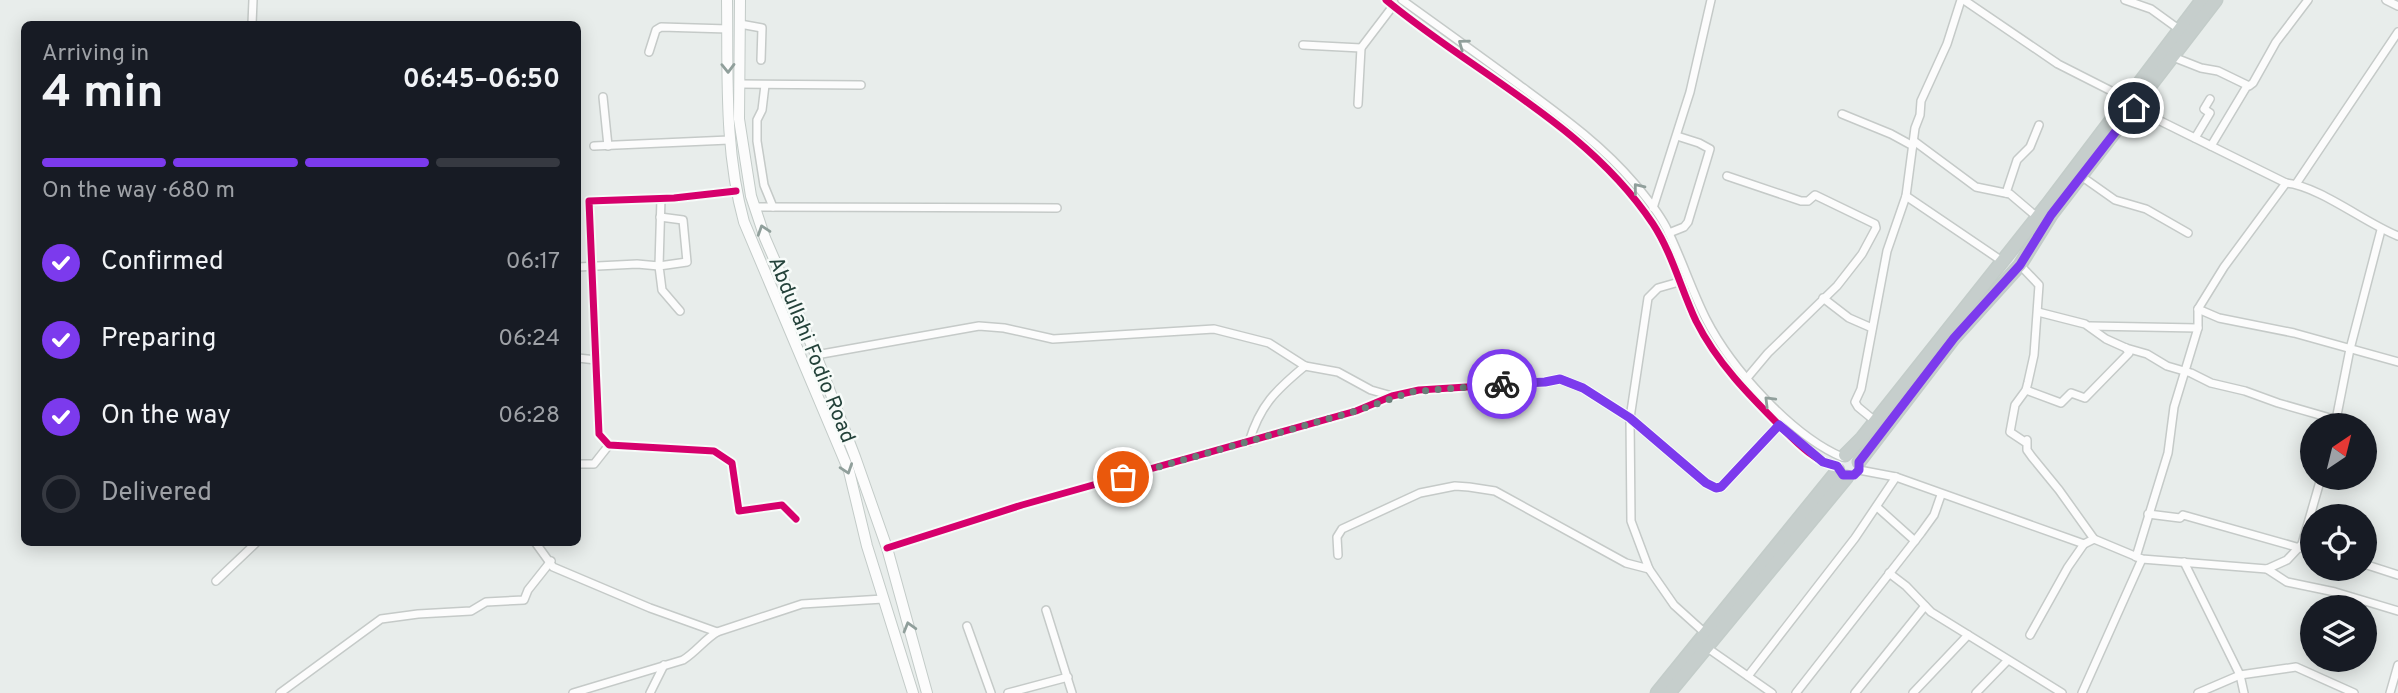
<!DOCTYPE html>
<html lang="en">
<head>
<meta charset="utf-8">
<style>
  :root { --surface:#171b24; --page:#242831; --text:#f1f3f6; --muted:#9ea1a6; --line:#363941; --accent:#7c3aed }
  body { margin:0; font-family:Overpass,sans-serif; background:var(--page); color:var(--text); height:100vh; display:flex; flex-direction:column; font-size:26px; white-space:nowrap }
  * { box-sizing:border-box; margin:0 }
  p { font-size:23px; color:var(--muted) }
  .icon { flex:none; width:38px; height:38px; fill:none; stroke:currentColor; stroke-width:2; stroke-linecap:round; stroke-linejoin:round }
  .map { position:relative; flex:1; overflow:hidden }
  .sheet { position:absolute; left:21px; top:21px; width:560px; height:525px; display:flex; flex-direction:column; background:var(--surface); border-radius:10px; box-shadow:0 4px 18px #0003 }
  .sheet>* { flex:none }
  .needle { width:46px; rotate:35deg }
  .buttons { position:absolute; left:2300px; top:413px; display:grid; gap:14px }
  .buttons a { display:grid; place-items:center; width:77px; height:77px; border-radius:50%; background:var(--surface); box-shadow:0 4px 18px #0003; font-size:35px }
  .pin { position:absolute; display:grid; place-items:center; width:60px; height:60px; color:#fff; margin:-30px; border:4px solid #fff; border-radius:50%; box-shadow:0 2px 7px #0007 }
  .courier { position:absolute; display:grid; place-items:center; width:70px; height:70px; margin:-35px; border:5px solid #7c3aed; border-radius:50%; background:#fff; color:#222; box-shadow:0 2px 9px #0007 }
  .head em { font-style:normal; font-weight:700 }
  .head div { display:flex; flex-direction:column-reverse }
  .head { display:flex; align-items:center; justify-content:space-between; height:119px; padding:0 21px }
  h1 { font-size:46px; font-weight:700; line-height:52px }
  .bar { display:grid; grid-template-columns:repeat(4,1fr); gap:10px 7px; align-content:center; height:84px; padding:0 21px }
  .bar i { height:9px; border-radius:5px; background:var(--line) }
  .bar .selected { background:var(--accent) }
  .bar p { grid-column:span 4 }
  ol { padding:0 21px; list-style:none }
  li { display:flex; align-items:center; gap:21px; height:77px }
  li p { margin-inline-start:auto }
  li .icon { padding:7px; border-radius:50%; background:var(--accent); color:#fff; stroke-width:4 }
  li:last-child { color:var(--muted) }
  li i { width:38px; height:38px; border:4px solid var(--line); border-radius:50% }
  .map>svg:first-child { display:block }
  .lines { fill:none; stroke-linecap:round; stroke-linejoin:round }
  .minor-casing { stroke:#c5cac8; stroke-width:10 }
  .secondary-casing { stroke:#c3cbc8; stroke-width:12 }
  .trunk-casing { stroke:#c3ccc9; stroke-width:15 }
  .minor { stroke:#fcfcfc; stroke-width:7 }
  .secondary { stroke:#fcfcfc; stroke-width:10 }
  .trunk { stroke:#c6cecc; stroke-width:12 }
  .cycleway-casing { stroke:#f7fbf9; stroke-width:11 }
  .cycleway { stroke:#d6006c; stroke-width:7 }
  .oneway { stroke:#909f9b }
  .done { stroke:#697e78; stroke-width:7; stroke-dasharray:0 12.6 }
  .route { stroke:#7c3aed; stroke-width:9 }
  .labels { text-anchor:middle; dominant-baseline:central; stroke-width:5; stroke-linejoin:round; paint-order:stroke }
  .street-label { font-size:21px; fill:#24423a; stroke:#f7fbf9 }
</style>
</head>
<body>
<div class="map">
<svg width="2398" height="693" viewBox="0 0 2398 693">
  <rect width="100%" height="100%" fill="#e8edeb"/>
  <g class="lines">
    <defs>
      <g id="minor">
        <path d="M 1386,0 C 1475,74 1587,125 1653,224 C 1672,253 1681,289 1696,321 C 1717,363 1749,395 1782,428 C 1796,442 1817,464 1837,466"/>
        <path d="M 1402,0 C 1441,28 1480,56 1518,84 C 1560,115 1601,144 1635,184 C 1646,197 1658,212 1666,227 C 1681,257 1691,289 1706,319 C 1731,368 1791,435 1842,457"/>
        <polyline points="1964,0 2058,64 2127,99"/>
        <polyline points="2125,0 2151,9 2180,30"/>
        <polyline points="2386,0 2398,6"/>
        <polyline points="252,24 253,0"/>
        <polyline points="740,24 762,28 761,60"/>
        <polyline points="1303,45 1361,48 1393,6"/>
        <polyline points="649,52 656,30 661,27 728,29"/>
        <polyline points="2173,57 2201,68 2218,71 2249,86 2253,83 2276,42 2308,0"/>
        <polyline points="739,84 861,85"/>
        <polyline points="765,85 762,110 757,120 757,141 764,185 773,207"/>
        <polyline points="603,97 608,146"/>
        <polyline points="1358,104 1361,48"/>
        <path d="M 2134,108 L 2286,183 C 2319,186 2365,223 2398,236"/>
        <polyline points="1842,114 1891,134 1913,146"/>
        <polyline points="2195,138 2210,113 2204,109 2210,99"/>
        <polyline points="1914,141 1976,187 2010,194 2037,217"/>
        <polyline points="594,146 729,140"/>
        <polyline points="2211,146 2247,86"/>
        <polyline points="1727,176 1801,201 1808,201 1815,195 1875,224 1876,228 1862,254 1837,286 1768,353 1747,378"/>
        <polyline points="2081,176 2115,200 2146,209 2188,233"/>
        <polyline points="2296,184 2398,32"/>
        <polyline points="736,191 674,198 589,201 599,434 609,445 714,451 732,463 739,511 782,505 796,519"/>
        <polyline points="2006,193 2017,160 2030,147 2039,125"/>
        <polyline points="1906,196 2002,261"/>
        <polyline points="755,207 1057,208"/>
        <polyline points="1653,208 1690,92 1711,0"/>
        <polyline points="660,217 683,220 687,262 659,266 662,290 680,311"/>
        <polyline points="1669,233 1684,227 1688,222 1710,149 1699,143 1677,136"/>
        <polyline points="2020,265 2039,285 2034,355 2028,382 2026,390 2015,405 2010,432 2025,442 2027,440 2027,450 2032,457 2059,490 2094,539"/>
        <polyline points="578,267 637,264 659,266 661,198"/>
        <polyline points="1679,282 1658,288 1648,298 1630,418 1631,521 1649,569 1674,605 1705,633"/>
        <polyline points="1823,298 1849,318 1872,328"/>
        <polyline points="2198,309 2219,318 2294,333 2398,362"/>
        <polyline points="2038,312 2085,324 2106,339 2126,348 2147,354 2167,366 2191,373 2211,383 2245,391 2278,403 2337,420"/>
        <polyline points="2090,326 2198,328"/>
        <polyline points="816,355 979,326 1004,328 1053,339 1214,329 1269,343 1305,366 1338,372 1371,390 1392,396"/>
        <polyline points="578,358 596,360"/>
        <polyline points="2026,390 2061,403 2071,393 2085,398 2129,353 2126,348"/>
        <polyline points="1875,421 1858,407 1855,402 1861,389 1887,251 1906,196 1915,128 1920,115 1921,101 1947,44 1961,0"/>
        <polyline points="2335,425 2350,349 2381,230"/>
        <path d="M 1249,442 C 1260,405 1276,390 1305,366"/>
        <polyline points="578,464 594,464 609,445"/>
        <polyline points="1859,470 1896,477 2084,544 2094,539 2142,559 2267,569 2287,560 2302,544 2321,478"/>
        <polyline points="1877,507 1915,541"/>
        <polyline points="2148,514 2180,518 2183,515 2300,548"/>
        <polyline points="535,542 553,567 650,608 717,632"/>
        <polyline points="887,548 1022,505 1356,411 1392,396 1419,390 1545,382 1560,379 1583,388 1630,418 1706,483 1716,488 1721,487 1779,425"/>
        <polyline points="1338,555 1337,537 1342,529 1420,493 1455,486 1469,487 1495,491 1626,563 1649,569"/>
        <polyline points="2136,557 2168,453 2174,407 2198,328 2198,309 2224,267 2286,183"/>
        <polyline points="2184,562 2240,675 2244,693"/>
        <polyline points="2364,564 2398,575"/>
        <polyline points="2267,569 2287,582 2335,592 2398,611"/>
        <polyline points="1889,573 1906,586 1931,612 2062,693"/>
        <polyline points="216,581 257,542"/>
        <polyline points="1046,610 1072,693"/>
        <polyline points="967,626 991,693"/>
        <polyline points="2030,635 2068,567 2084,544"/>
        <polyline points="1706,647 1772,693"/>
        <polyline points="1748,676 1855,538 1896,477"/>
        <polyline points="280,693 381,619 418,614 471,611 486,602 524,600 528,590 551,561"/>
        <path d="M 573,693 L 683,660 C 696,652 704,640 717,632 L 802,604 L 883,599"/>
        <polyline points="650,693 664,665"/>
        <polyline points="1008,693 1068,677"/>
        <polyline points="1796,693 1921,533 1934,515 1941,495"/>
        <polyline points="1855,693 1925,606"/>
        <polyline points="1913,693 1968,635"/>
        <polyline points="1976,693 2007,661"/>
        <polyline points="2082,693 2142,559"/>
        <polyline points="2198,693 2240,675 2296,667 2354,693"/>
        <polyline points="2390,693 2398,665"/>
      </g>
      <g id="secondary">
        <path d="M 727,0 C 728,74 724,150 744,222 L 849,471 L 867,546 L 913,693"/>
        <polyline points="740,0 739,119 751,196 765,238 816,355 855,457 887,548 927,693"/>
      </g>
      <g id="trunk">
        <polyline points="1845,455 1862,438 2047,205 2202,0"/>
        <polyline points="1859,462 1954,338 2020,265 2051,215 2216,0"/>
        <polyline points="1657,693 1838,470"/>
        <polyline points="1669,693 1847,477"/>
      </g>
    </defs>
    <!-- minor casing -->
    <use href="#minor" class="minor-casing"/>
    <!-- secondary casing -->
    <use href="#secondary" class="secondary-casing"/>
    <!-- trunk casing -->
    <use href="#trunk" class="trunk-casing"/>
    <!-- minor -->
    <use href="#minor" class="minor"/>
    <!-- secondary -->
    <use href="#secondary" class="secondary"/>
    <!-- trunk -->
    <use href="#trunk" class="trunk"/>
    <defs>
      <g id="cycleway">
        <path d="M 1386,0 C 1475,74 1587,125 1653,224 C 1672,253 1681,289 1696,321 C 1717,363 1749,395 1782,428 C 1796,442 1817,464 1837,466"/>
        <polyline points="736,191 674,198 589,201 599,434 609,445 714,451 732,463 739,511 782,505 796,519"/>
        <polyline points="887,548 1022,505 1356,411 1392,396 1419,390 1545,382 1560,379 1583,388 1630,418 1706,483 1716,488 1721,487 1779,425"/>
      </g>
    </defs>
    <!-- cycleway casing -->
    <use href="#cycleway" class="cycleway-casing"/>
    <!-- cycleway -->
    <use href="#cycleway" class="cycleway"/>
  </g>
  <!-- one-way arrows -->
  <defs><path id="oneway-chevron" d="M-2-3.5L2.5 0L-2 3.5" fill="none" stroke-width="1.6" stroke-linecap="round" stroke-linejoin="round" transform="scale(1.75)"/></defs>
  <g class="oneway">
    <use href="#oneway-chevron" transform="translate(1463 44) rotate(-144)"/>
    <use href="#oneway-chevron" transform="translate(728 68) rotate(89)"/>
    <use href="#oneway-chevron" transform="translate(1638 188) rotate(-129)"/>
    <use href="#oneway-chevron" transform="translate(763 230) rotate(-108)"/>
    <use href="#oneway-chevron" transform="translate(1769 401) rotate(-135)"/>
    <use href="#oneway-chevron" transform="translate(847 469) rotate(71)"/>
    <use href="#oneway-chevron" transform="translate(909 627) rotate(-106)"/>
  </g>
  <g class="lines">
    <!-- done -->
    <polyline class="done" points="1123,477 1356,411 1411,392 1502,384"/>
    <!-- route -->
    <polyline class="route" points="1502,384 1545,382 1560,379 1583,388 1630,418 1706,483 1716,488 1721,487 1779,425 1823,462 1837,466 1843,475 1854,475 1859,470 1859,462 1954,338 2020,265 2051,215 2134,108"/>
  </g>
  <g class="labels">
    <!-- street labels -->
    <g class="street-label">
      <text transform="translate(811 350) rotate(68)">Abdullahi Fodio Road</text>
    </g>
  </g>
</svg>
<div class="buttons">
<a><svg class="needle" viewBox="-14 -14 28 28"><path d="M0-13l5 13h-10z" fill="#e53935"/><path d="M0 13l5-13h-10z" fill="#9ea1a6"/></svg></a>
<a><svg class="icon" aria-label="locate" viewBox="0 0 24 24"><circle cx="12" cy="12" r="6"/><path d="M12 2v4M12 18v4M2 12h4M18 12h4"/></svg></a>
<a><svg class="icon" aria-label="layers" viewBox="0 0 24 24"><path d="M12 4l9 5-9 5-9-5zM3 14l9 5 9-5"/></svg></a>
</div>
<div class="pin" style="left:1123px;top:477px;background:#ea580c"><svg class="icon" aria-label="bag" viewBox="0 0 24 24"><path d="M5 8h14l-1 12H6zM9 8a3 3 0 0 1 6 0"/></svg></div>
<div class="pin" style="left:2134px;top:108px;background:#1f2937"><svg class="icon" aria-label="home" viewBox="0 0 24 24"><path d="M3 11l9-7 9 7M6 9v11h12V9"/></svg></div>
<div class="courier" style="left:1502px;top:384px"><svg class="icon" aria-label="bike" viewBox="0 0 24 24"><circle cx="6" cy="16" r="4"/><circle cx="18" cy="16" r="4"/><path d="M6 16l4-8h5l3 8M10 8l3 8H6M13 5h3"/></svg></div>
<section class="sheet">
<div class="head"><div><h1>4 min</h1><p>Arriving in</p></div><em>06:45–06:50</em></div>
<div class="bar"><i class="selected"></i><i class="selected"></i><i class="selected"></i><i></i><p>On the way · 680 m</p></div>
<ol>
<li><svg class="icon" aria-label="check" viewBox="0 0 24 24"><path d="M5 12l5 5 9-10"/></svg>Confirmed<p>06:17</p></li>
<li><svg class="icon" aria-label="check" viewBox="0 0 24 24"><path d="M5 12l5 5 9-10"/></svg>Preparing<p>06:24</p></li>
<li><svg class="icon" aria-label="check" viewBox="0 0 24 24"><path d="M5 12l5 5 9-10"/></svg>On the way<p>06:28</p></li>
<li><i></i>Delivered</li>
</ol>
</section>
</div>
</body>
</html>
